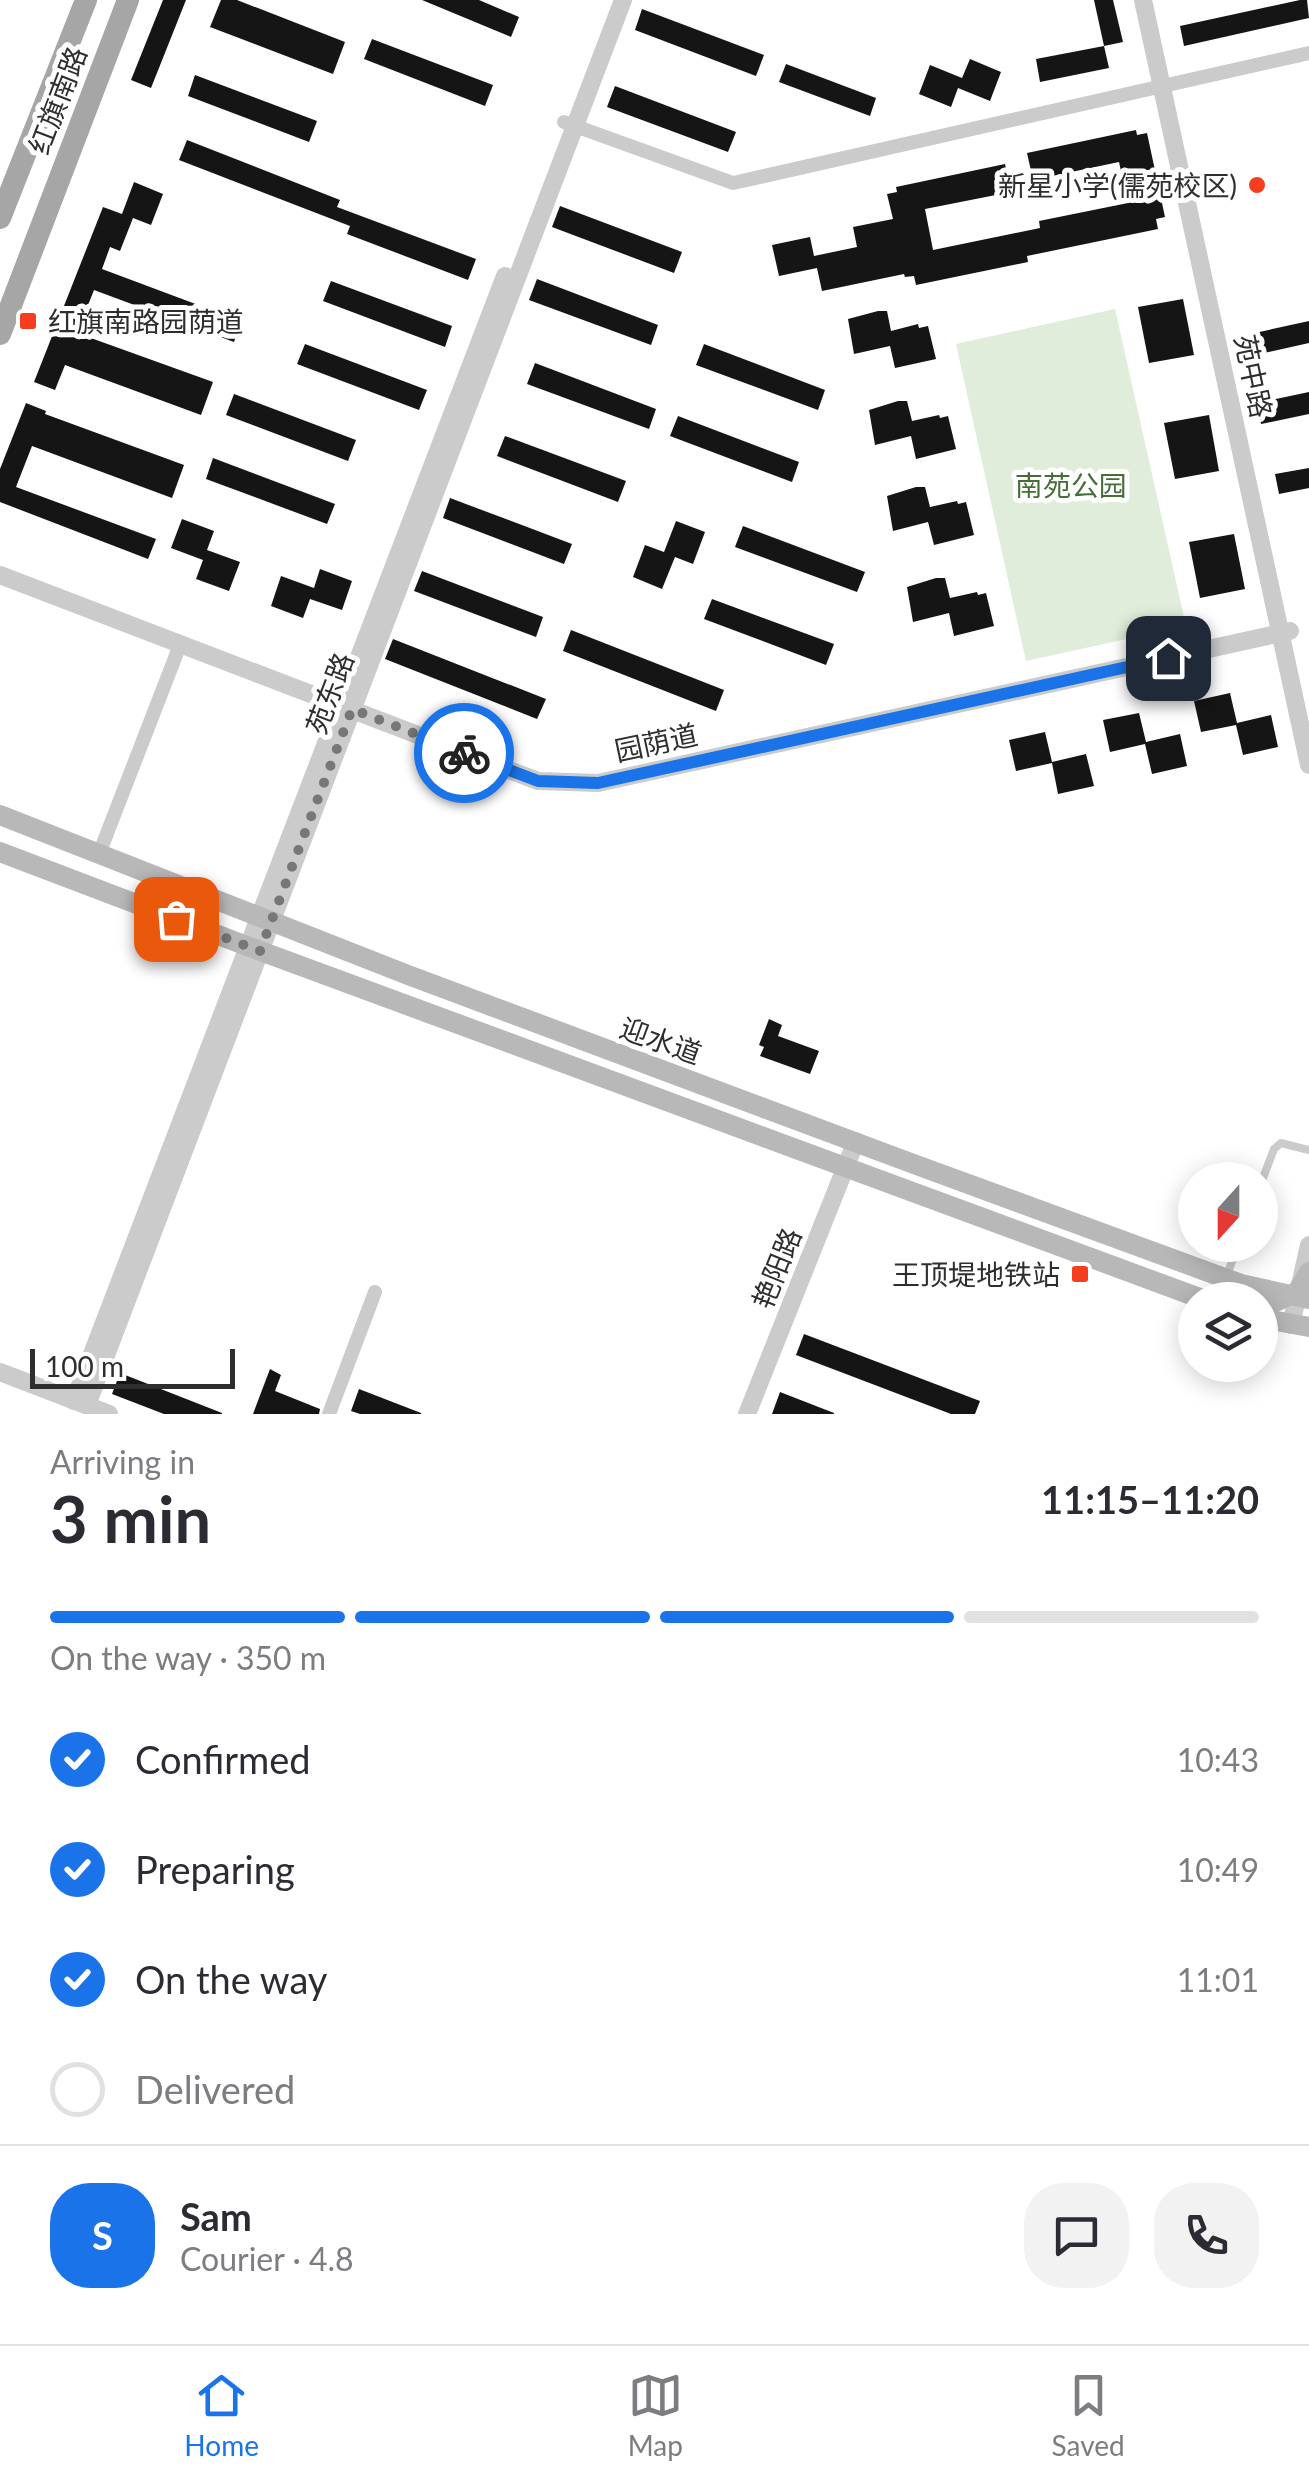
<!DOCTYPE html>
<html lang="en">
<head>
<meta charset="utf-8">
<style>
  :root { --surface:#fff; --page:#f2f2f3; --text:#2b2b33; --muted:#7c7c81; --line:#e1e1e2; --accent:#1a73e8 }
  body { margin:0; font-family:Lato,"Noto Sans SC",sans-serif; background:var(--page); color:var(--text); height:100vh; display:flex; flex-direction:column; font-size:38px; white-space:nowrap }
  * { box-sizing:border-box; margin:0 }
  p { font-size:32px; color:var(--muted) }
  .icon { flex:none; width:55px; height:55px; fill:none; stroke:currentColor; stroke-width:2; stroke-linecap:round; stroke-linejoin:round }
  .map { position:relative; height:1414px; overflow:hidden }
  .panel { display:flex; flex-direction:column; background:var(--surface); flex:1 }
  .panel>* { flex:none }
  .needle { width:65px; rotate:201deg }
  .controls { position:absolute; left:1178px; top:1162px; display:grid; gap:20px }
  .controls a { display:grid; place-items:center; width:100px; height:100px; border-radius:50%; background:var(--surface); box-shadow:0 5px 25px #0003; font-size:50px }
  .scale { position:absolute; left:30px; bottom:25px; width:205px; box-sizing:border-box; padding-left:10px; border:5px solid #2e2e2e; border-top:0; font-size:28px; line-height:35px; white-space:nowrap; color:#2e2e2e; -webkit-text-stroke:8px #fff; paint-order:stroke }
  .pin { position:absolute; display:grid; place-items:center; width:85px; height:85px; color:#fff; margin:-42px; border-radius:20px; box-shadow:0 5px 15px #0006 }
  .courier { position:absolute; display:grid; place-items:center; width:100px; height:100px; margin:-50px; border:8px solid #1a73e8; border-radius:50%; background:#fff; color:#222; box-shadow:0 2px 12px #0007 }
  .head em { font-style:normal; font-weight:700 }
  .head div { display:flex; flex-direction:column-reverse }
  .head { display:flex; align-items:center; justify-content:space-between; height:170px; padding:0 50px }
  h1 { font-size:65px; font-weight:700; line-height:75px }
  .bar { display:grid; grid-template-columns:repeat(4,1fr); gap:15px 10px; align-content:center; height:120px; padding:0 50px }
  .bar i { height:12px; border-radius:8px; background:var(--line) }
  .bar .current { background:var(--accent) }
  .bar p { grid-column:span 4 }
  .line { display:flex; align-items:center; gap:25px; padding:0 50px; border-top:2px solid var(--line) }
  .line div { flex:1 }
  .round { display:grid; place-items:center; flex:none; width:105px; height:105px; border-radius:40px; background:var(--page) }
  ol { padding:0 50px; list-style:none }
  li { display:flex; align-items:center; gap:30px; height:110px }
  li p { margin-inline-start:auto }
  li .icon { padding:10px; border-radius:50%; background:var(--accent); color:#fff; stroke-width:4 }
  li:last-child { color:var(--muted) }
  li i { width:55px; height:55px; border:5px solid var(--line); border-radius:50% }
  .menu { display:flex; justify-content:space-around; align-items:center; height:140px; border-top:2px solid var(--line); background:var(--surface); font-size:28px; color:var(--muted) }
  .menu a { display:grid; justify-items:center; gap:5px }
  .menu .current { color:var(--accent) }
  .map>svg:first-child { display:block }
  .green { fill:#e0edda }
  .building { fill:#151515 }
  .lines { fill:none; stroke-linecap:round; stroke-linejoin:round }
  .service { stroke:#cbcbcb; stroke-width:8 }
  .minor { stroke:#cbcbcb; stroke-width:14 }
  .tertiary { stroke:#cbcbcb; stroke-width:18 }
  .secondary { stroke:#b8b8b8; stroke-width:20 }
  .primary { stroke:#a6a6a6; stroke-width:22 }
  .done { stroke:#777; stroke-width:10; stroke-dasharray:0 18 }
  .route { stroke:#1a73e8; stroke-width:12 }
  .poi-dot { fill:#f53e20; stroke:#fff; stroke-width:4 }
  .labels { text-anchor:middle; dominant-baseline:central; stroke-width:10; stroke-linejoin:round; paint-order:stroke }
  .street-label { font-size:28px; fill:#2e2e2e; stroke:#fff }
  .poi-label { font-size:28px; fill:#2e2e2e; stroke:#fff; text-anchor:end }
  .park-label { font-size:28px; fill:#456e37; stroke:#fff }
</style>
</head>
<body>
<div class="map">
<svg width="1309" height="1414" viewBox="0 0 1309 1414">
  <rect width="100%" height="100%" fill="#fff"/>
  <!-- green -->
  <polygon class="green" points="1115,309 1186,626 1026,661 956,344"/>
  <!-- building -->
  <g class="building">
    <polygon points="163,0 186,0 151,88 131,80"/>
    <polygon points="221,0 237,0 345,42 333,74 210,27"/>
    <polygon points="422,0 479,0 519,17 511,37"/>
    <polygon points="1094,0 1113,0 1123,42 1104,46"/>
    <polygon points="1300,0 1307,0 1309,18 1184,46 1180,26"/>
    <polygon points="642,9 764,55 756,76 635,30"/>
    <polygon points="372,39 493,85 485,106 364,59"/>
    <polygon points="1104,46 1109,68 1040,82 1036,59"/>
    <polygon points="970,59 1001,72 990,101 958,88 951,107 919,94 930,65 962,78"/>
    <polygon points="786,64 876,98 870,116 779,82"/>
    <polygon points="195,75 317,121 309,142 188,96"/>
    <polygon points="615,86 736,132 728,152 607,107"/>
    <polygon points="1136,130 1137,135 1147,133 1165,217 1156,219 1158,229 1027,256 1028,262 916,285 914,276 905,277 904,274 822,291 817,268 779,276 772,245 810,237 814,256 857,247 853,227 893,219 887,194 897,192 896,187 1005,164 1011,192 925,209 933,250 1040,228 1039,221 1128,203 1119,162 1033,180 1027,153"/>
    <polygon points="187,140 340,200 337,207 476,259 468,280 347,234 350,226 179,160"/>
    <polygon points="134,182 163,194 151,225 133,218 120,251 110,247 102,269 241,321 234,342 94,290 77,333 213,382 201,415 65,365 55,390 34,382 103,207 122,214"/>
    <polygon points="560,206 682,252 674,273 552,227"/>
    <polygon points="537,279 658,325 651,345 529,300"/>
    <polygon points="331,281 452,326 445,347 323,301"/>
    <polygon points="1183,299 1194,355 1149,363 1138,307"/>
    <polygon points="878,311 887,311 891,331 918,324 919,328 928,326 936,359 895,368 890,346 854,354 848,319"/>
    <polygon points="1309,321 1309,343 1246,357 1241,336"/>
    <polygon points="305,344 427,390 419,410 297,364"/>
    <polygon points="704,344 825,390 818,410 696,365"/>
    <polygon points="535,363 656,409 649,429 527,384"/>
    <polygon points="1309,392 1309,414 1261,424 1257,403"/>
    <polygon points="234,394 356,440 348,461 226,415"/>
    <polygon points="898,401 907,401 912,421 939,415 940,418 948,416 956,449 916,459 911,436 875,445 869,410"/>
    <polygon points="26,403 46,411 45,414 184,465 172,498 32,446 16,487 156,539 148,559 0,502 0,469"/>
    <polygon points="1209,415 1219,471 1175,479 1164,423"/>
    <polygon points="678,416 799,462 792,482 670,436"/>
    <polygon points="505,436 626,481 618,502 497,456"/>
    <polygon points="213,458 335,504 327,524 206,479"/>
    <polygon points="1309,468 1309,488 1279,494 1275,474"/>
    <polygon points="916,487 925,487 930,507 957,501 958,504 966,502 974,535 934,545 928,522 893,531 887,496"/>
    <polygon points="450,498 572,544 564,564 443,518"/>
    <polygon points="182,519 214,531 207,550 240,562 229,591 196,579 203,560 171,548"/>
    <polygon points="676,521 705,532 693,564 675,557 662,589 633,577 645,545 664,552"/>
    <polygon points="743,526 865,572 857,592 735,547"/>
    <polygon points="1234,534 1245,589 1200,598 1189,542"/>
    <polygon points="320,569 352,581 342,610 310,599 303,618 271,606 281,576 314,588"/>
    <polygon points="422,571 543,617 536,637 414,591"/>
    <polygon points="936,578 945,578 950,598 977,592 978,595 986,593 994,626 954,636 949,613 913,622 907,587"/>
    <polygon points="712,599 834,644 826,665 704,619"/>
    <polygon points="571,630 724,690 716,711 563,651"/>
    <polygon points="393,639 546,699 537,719 385,659"/>
    <polygon points="1230,693 1237,723 1271,715 1278,747 1243,755 1236,725 1201,732 1194,701"/>
    <polygon points="1139,713 1146,742 1180,734 1187,766 1152,774 1145,744 1110,752 1103,720"/>
    <polygon points="1045,732 1052,762 1086,754 1094,786 1058,794 1052,763 1016,771 1009,740"/>
    <polygon points="769,1019 782,1025 778,1036 819,1051 810,1074 760,1056 764,1047 759,1045"/>
    <polygon points="804,1334 980,1401 975,1414 951,1414 796,1355"/>
    <polygon points="270,1369 281,1375 275,1391 320,1409 319,1414 253,1414"/>
    <polygon points="120,1373 222,1413 222,1414 164,1414 112,1394"/>
    <polygon points="359,1389 421,1413 421,1414 360,1414 351,1411"/>
    <polygon points="780,1392 834,1413 834,1414 772,1414"/>
  </g>
  <g class="lines">
    <!-- service -->
    <g class="service">
      <polyline points="1260,1186 1274,1149 1281,1143 1309,1150"/>
      <polyline points="1226,1278 1238,1245"/>
    </g>
    <!-- minor -->
    <g class="minor">
      <polyline points="564,122 733,183 1309,53"/>
      <polyline points="99,854 180,645"/>
      <polyline points="329,1414 375,1292"/>
    </g>
    <!-- tertiary -->
    <g class="tertiary">
      <polyline points="1143,0 1309,765"/>
      <polyline points="0,575 538,781 598,783 1290,631"/>
      <polyline points="1291,1325 1309,1245"/>
      <polyline points="0,1372 109,1414"/>
      <polyline points="74,1401 505,276"/>
      <polyline points="87,1405 623,0"/>
      <polyline points="747,1414 856,1141"/>
    </g>
    <!-- secondary -->
    <g class="secondary">
      <polyline points="0,815 408,975 911,1163 1241,1284 1309,1299"/>
      <polyline points="0,852 247,946 1205,1300"/>
      <polyline points="1260,1309 1297,1292 1309,1272"/>
      <polyline points="1260,1318 1309,1327"/>
    </g>
    <!-- primary -->
    <g class="primary">
      <polyline points="0,218 86,0"/>
      <polyline points="0,334 128,0"/>
    </g>
  </g>
  <g class="lines">
    <!-- done -->
    <polyline class="done" points="176,919 260,951 352,709 464,753"/>
    <!-- route -->
    <polyline class="route" points="464,753 538,781 598,783 1168,658"/>
  </g>
  <!-- markers -->
  <g class="poi-dot">
    <circle cx="1257" cy="185" r="10"/>
    <rect x="18" y="311" width="20" height="20" rx="5"/>
    <rect x="1070" y="1264" width="20" height="20" rx="5"/>
  </g>
  <g class="labels">
    <!-- street labels -->
    <g class="street-label">
      <text transform="translate(57 100) rotate(-69)">红旗南路</text>
      <text transform="translate(1254 376) rotate(78)">苑中路</text>
      <text transform="translate(329 693) rotate(-69)">苑东路</text>
      <text transform="translate(656 742) rotate(-12)">园荫道</text>
      <text transform="translate(661 1040) rotate(20)">迎水道</text>
      <text transform="translate(776 1268) rotate(-68)">艳阳路</text>
    </g>
    <!-- poi labels -->
    <g class="poi-label">
      <text x="1237" y="185">新星小学(儒苑校区)</text>
      <text x="48" y="321" text-anchor="start">红旗南路园荫道</text>
      <text x="1060" y="1274">王顶堤地铁站</text>
    </g>
    <!-- park labels -->
    <g class="park-label">
      <text x="1071" y="485">南苑公园</text>
    </g>
  </g>
</svg>
<div class="controls">
<a><svg class="needle" viewBox="-14 -14 28 28"><path d="M0-13l5 13h-10z" fill="#e53935"/><path d="M0 13l5-13h-10z" fill="#7c7c81"/></svg></a>
<a><svg class="icon" aria-label="layers" viewBox="0 0 24 24"><path d="M12 4l9 5-9 5-9-5zM3 14l9 5 9-5"/></svg></a>
</div>
<div class="scale">100 m</div>
<div class="pin" style="left:176px;top:919px;background:#ea580c"><svg class="icon" aria-label="bag" viewBox="0 0 24 24"><path d="M5 8h14l-1 12H6zM9 8a3 3 0 0 1 6 0"/></svg></div>
<div class="pin" style="left:1168px;top:658px;background:#1f2937"><svg class="icon" aria-label="home" viewBox="0 0 24 24"><path d="M3 11l9-7 9 7M6 9v11h12V9"/></svg></div>
<div class="courier" style="left:464px;top:753px"><svg class="icon" aria-label="bike" viewBox="0 0 24 24"><circle cx="6" cy="16" r="4"/><circle cx="18" cy="16" r="4"/><path d="M6 16l4-8h5l3 8M10 8l3 8H6M13 5h3"/></svg></div>
</div>
<section class="panel">
<div class="head"><div><h1>3 min</h1><p>Arriving in</p></div><em>11:15–11:20</em></div>
<div class="bar"><i class="current"></i><i class="current"></i><i class="current"></i><i></i><p>On the way · 350 m</p></div>
<ol>
<li><svg class="icon" aria-label="check" viewBox="0 0 24 24"><path d="M5 12l5 5 9-10"/></svg>Confirmed<p>10:43</p></li>
<li><svg class="icon" aria-label="check" viewBox="0 0 24 24"><path d="M5 12l5 5 9-10"/></svg>Preparing<p>10:49</p></li>
<li><svg class="icon" aria-label="check" viewBox="0 0 24 24"><path d="M5 12l5 5 9-10"/></svg>On the way<p>11:01</p></li>
<li><i></i>Delivered</li>
</ol>
<div class="line" style="height:180px"><b class="round" style="background:var(--accent);color:#fff">S</b><div><b>Sam</b><p>Courier · 4.8</p></div><a class="round"><svg class="icon" aria-label="chat" viewBox="0 0 24 24"><path d="M4 5h16v11H9l-5 4z"/></svg></a><a class="round"><svg class="icon" aria-label="phone" viewBox="0 0 24 24"><path d="M5 4h4l2 5-3 2q2 4 5 5l2-3 5 2v4C11 20 4 13 5 4z"/></svg></a></div>
</section>
<nav class="menu">
<a class="current"><svg class="icon" aria-label="home" viewBox="0 0 24 24"><path d="M3 11l9-7 9 7M6 9v11h12V9"/></svg>Home</a>
<a><svg class="icon" aria-label="map" viewBox="0 0 24 24"><path d="M3 6l6-2 6 2 6-2v14l-6 2-6-2-6 2zM9 4v14M15 6v14"/></svg>Map</a>
<a><svg class="icon" aria-label="saved" viewBox="0 0 24 24"><path d="M7 4h10v16l-5-4-5 4z"/></svg>Saved</a>
</nav>
</body>
</html>
